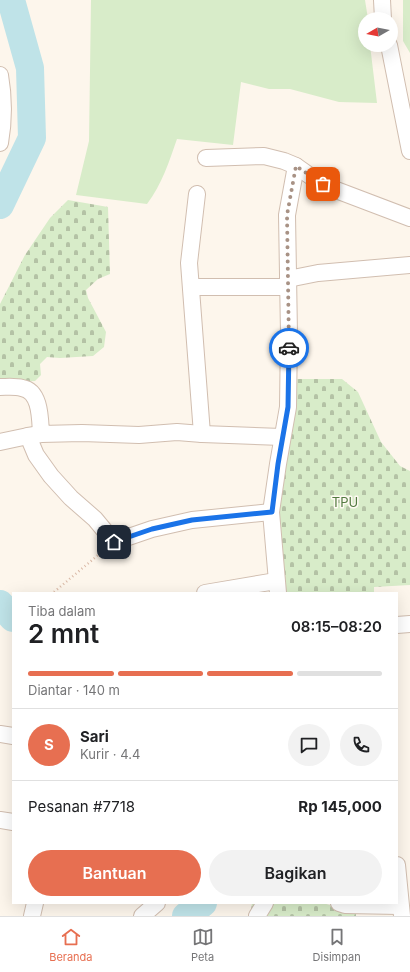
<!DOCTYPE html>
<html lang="id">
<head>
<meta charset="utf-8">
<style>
  :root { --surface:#fff; --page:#f2f2f2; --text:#202124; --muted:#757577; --line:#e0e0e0; --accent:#e76f51 }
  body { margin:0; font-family:Inter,sans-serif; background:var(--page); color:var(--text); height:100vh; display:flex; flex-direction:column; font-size:15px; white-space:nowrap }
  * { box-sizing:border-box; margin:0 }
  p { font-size:13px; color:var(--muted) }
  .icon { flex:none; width:22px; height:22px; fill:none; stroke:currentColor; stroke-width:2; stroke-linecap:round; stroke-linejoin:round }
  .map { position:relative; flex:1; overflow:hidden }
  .panel { position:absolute; left:12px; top:592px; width:386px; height:312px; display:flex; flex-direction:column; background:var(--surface); border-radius:0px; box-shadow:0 4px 16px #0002 }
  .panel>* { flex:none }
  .needle { width:26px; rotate:261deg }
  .fabs { position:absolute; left:358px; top:12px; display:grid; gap:8px }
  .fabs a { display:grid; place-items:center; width:40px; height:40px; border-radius:50%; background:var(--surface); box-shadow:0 4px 16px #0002; font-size:20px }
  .pin { position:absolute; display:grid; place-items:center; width:34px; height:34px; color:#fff; margin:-17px; border-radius:8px; box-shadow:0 2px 6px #0006 }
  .courier { position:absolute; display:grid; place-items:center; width:40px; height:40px; margin:-20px; border:3px solid #1a73e8; border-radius:50%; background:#fff; color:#222; box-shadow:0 1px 5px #0007 }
  .overview em { font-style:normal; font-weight:600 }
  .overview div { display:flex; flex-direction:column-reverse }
  .overview { display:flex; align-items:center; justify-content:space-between; height:68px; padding:0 16px }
  h1 { font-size:26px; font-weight:600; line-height:30px }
  .bar { display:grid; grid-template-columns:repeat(4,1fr); gap:6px 4px; align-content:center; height:48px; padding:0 16px }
  .bar i { height:5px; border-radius:3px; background:var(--line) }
  .bar .current { background:var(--accent) }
  .bar p { grid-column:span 4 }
  .line { display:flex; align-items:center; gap:10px; padding:0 16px; border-top:1px solid var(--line) }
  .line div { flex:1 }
  .round { display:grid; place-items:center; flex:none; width:42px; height:42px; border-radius:21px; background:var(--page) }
  .primary-button { display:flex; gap:8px; margin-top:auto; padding:8px 16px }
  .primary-button a { flex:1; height:46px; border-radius:24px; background:var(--accent); color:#fff; font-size:16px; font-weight:600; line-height:46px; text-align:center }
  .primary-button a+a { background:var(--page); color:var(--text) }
  .dock { display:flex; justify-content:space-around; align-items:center; height:56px; border-top:1px solid var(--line); background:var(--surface); font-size:11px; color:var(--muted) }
  .dock a { display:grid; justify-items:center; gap:2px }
  .dock .current { color:var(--accent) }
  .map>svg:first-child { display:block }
  .grass { fill:#d8ecc9 }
  .cemetery { fill:url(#cemetery-stones) }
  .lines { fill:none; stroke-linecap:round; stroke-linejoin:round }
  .river { stroke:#bfe3e8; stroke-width:28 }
  .minor-casing { stroke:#d1beb0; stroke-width:18 }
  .path { stroke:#d9b8a5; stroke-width:2.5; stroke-dasharray:1 3; stroke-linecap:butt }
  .minor { stroke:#fff; stroke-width:16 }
  .done { stroke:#a89285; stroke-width:4; stroke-dasharray:0 7.2 }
  .route { stroke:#1a73e8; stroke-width:5 }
  .labels { text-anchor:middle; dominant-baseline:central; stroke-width:3; stroke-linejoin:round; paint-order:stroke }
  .park-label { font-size:13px; fill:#537a41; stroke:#fffaf3 }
</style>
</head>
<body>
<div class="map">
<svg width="410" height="916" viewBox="0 0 410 916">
  <defs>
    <pattern id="cemetery-stones" width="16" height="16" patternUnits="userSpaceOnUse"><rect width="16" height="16" fill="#d8ecc9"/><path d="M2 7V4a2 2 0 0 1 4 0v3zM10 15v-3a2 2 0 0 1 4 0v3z" fill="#b4c2a5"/></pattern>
  </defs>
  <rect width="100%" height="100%" fill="#fdf6ec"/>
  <!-- grass -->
  <g class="grass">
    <path d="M 91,0 L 365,0 L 368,19 L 365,19 L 365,45 L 370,45 L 377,103 L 339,102 L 290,89 L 269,89 L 241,82 L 233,145 L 177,139 C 169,162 162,184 147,204 L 76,195 L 89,141 Z"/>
    <polygon points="403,0 410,0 410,53 403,41"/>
  </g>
  <!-- cemetery -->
  <g class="cemetery">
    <polygon points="68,200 108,207 110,274 98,279 86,290 88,298 106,332 104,347 93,356 60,358 47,357 40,364 41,375 35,381 18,382 0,378 0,304 25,255 50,218"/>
    <polygon points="296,379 342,379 358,392 381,442 400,466 410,471 410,585 374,587 374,593 283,593 278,481"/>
    <polygon points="252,903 323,903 356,913 356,916 250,916"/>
  </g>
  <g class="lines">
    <!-- river -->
    <g class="river">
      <polyline points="0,205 32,138 30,68 11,0"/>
      <polyline points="0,604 13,618"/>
      <polyline points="186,916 203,903"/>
    </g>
    <defs>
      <g id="minor">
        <polyline points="382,0 383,19"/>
        <polyline points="389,45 410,151"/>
        <path d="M 0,75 C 4,98 4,120 0,143"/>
        <polyline points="206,158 264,156 284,161 296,166 323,185 410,218"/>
        <polyline points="197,194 189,263 202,434"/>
        <polyline points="288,279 318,273 410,265"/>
        <polyline points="191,287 288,287"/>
        <path d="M 0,387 C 7,387 15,386 22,388 C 41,391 40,420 41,434 L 82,433 L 139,435 L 177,432 L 202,434 L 282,437"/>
        <polyline points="41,434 28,436 36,455 51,476 71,498 95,519 114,542 152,529 192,520 271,512"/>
        <polyline points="0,442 28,436"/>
        <polyline points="205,593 276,581"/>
        <polyline points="278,593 271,512 278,464 288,407 289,334 287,215 296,166"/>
        <polyline points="397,625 410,624"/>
        <polyline points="0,734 13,736"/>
        <polyline points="0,820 13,822"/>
        <polyline points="397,865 402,916"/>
        <polyline points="339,903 345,905 400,906"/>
        <polyline points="32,916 35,903"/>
        <polyline points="142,916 157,903"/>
        <polyline points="257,916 265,903"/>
      </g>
    </defs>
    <!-- minor casing -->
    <use href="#minor" class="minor-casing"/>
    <!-- path -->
    <polyline class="path" points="54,592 103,551"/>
    <!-- minor -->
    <use href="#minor" class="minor"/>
  </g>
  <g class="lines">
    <!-- done -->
    <polyline class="done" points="289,348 287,215 296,166 323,184"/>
    <!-- route -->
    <polyline class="route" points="114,542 152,529 192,520 272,512 278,464 288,407 289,348"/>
  </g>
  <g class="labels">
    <!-- park labels -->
    <g class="park-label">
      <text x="345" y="502">TPU</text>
    </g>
  </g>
</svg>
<div class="fabs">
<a><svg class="needle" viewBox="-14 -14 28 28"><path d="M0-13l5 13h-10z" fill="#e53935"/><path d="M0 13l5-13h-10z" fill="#757577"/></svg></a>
</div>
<div class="pin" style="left:323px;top:184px;background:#ea580c"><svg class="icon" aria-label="bag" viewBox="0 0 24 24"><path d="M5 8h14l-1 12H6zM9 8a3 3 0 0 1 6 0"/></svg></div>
<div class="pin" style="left:114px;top:542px;background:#1f2937"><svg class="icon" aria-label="home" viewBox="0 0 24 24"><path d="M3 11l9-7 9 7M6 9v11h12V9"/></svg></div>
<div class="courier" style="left:289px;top:348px"><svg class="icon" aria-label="car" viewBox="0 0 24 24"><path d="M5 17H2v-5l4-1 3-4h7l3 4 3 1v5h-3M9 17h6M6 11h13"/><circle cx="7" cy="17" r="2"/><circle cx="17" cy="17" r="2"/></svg></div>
<section class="panel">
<div class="overview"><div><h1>2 mnt</h1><p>Tiba dalam</p></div><em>08:15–08:20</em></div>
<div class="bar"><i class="current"></i><i class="current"></i><i class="current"></i><i></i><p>Diantar · 140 m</p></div>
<div class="line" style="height:72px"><b class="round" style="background:var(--accent);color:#fff">S</b><div><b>Sari</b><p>Kurir · 4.4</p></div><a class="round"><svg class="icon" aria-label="chat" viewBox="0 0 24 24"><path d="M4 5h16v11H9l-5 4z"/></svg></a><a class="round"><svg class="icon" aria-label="phone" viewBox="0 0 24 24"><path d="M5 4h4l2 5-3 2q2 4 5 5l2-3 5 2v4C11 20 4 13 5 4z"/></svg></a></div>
<div class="line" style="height:52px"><div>Pesanan #7718</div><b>Rp 145,000</b></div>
<div class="primary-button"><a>Bantuan</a><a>Bagikan</a></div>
</section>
</div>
<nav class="dock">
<a class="current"><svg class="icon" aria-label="home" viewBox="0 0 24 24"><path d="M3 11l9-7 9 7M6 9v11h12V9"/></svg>Beranda</a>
<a><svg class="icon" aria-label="map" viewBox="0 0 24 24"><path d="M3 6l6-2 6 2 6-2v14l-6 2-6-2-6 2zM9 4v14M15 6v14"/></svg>Peta</a>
<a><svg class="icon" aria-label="saved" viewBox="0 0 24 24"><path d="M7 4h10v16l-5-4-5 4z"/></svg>Disimpan</a>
</nav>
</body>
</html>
